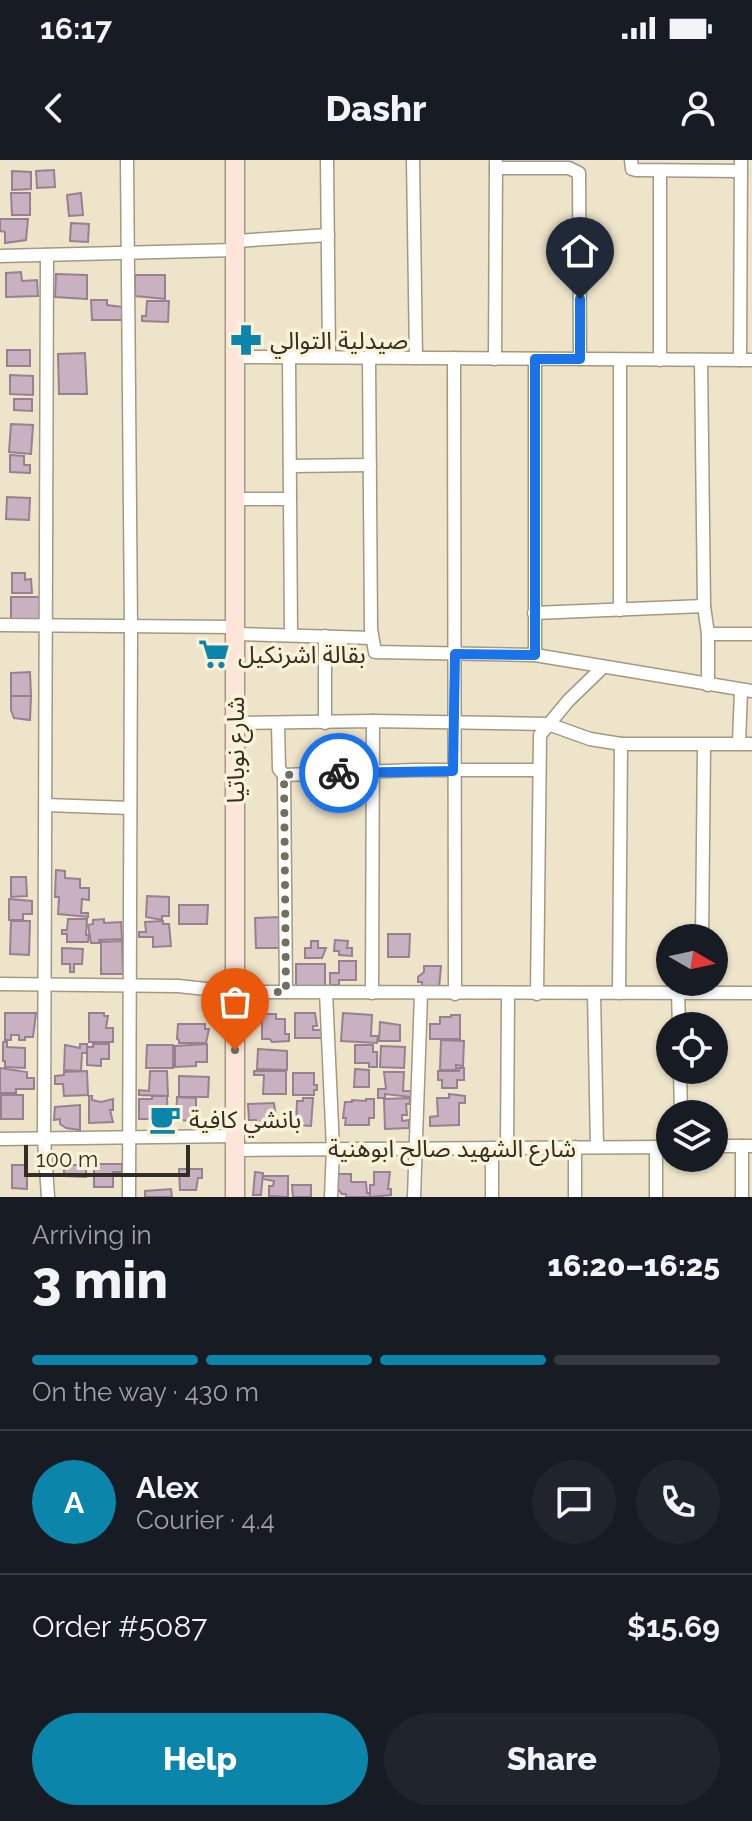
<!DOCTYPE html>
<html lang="en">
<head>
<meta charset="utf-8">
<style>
  :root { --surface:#171b24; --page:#20242c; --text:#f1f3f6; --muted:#9ea1a6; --line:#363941; --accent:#0b86aa }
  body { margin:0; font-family:Raleway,"Noto Sans Arabic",sans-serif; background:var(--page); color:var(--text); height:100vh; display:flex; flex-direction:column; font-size:30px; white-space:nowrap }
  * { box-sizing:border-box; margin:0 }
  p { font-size:26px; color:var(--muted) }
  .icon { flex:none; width:44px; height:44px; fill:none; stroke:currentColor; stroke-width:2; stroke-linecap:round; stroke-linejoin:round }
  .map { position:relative; height:1037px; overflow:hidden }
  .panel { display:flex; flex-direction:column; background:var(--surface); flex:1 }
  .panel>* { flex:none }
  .needle { width:52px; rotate:99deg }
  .fabs { position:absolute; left:656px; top:764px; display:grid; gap:16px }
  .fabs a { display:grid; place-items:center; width:72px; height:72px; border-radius:50%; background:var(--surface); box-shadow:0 2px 6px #0004; font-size:40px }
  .scale { position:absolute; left:24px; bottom:20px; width:166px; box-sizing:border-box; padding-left:8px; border:4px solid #312e24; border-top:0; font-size:22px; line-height:28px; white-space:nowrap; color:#312e24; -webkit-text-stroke:6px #fbf2d7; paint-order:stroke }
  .pin { position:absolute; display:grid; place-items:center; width:68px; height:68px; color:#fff; margin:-82px -34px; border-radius:50% 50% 50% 0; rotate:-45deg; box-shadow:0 0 8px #0007 }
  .pin .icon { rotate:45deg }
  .courier { position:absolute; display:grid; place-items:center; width:80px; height:80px; margin:-40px; border:6px solid #1a73e8; border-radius:50%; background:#fff; color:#222; box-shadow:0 2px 10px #0007 }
  .headline em { font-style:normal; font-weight:800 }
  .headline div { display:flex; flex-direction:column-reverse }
  .headline { display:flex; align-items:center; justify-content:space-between; height:136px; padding:0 32px }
  h1 { font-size:52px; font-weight:800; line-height:60px }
  .bar { display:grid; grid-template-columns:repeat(4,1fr); gap:12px 8px; align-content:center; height:96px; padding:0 32px }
  .bar i { height:10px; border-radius:6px; background:var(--line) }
  .bar .active { background:var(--accent) }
  .bar p { grid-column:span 4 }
  .line { display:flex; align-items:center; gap:20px; padding:0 32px; border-top:2px solid var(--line) }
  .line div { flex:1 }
  .round { display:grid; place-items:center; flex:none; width:84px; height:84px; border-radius:42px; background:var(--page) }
  .cta { display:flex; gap:16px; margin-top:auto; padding:16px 32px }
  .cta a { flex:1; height:92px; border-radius:48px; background:var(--accent); color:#fff; font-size:32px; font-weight:800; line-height:92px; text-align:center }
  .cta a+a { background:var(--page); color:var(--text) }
  .status { display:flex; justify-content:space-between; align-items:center; height:56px; padding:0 40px; background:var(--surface); direction:ltr }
  .status svg { height:22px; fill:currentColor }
  header { display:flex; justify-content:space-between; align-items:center; height:104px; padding:0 32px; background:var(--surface); font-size:36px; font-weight:800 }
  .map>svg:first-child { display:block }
  .building { fill:#c9b1c2; stroke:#978191; stroke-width:2 }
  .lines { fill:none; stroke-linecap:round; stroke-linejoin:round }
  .street-casing { stroke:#a19981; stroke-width:15 }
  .secondary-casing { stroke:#a19981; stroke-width:21 }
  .street { stroke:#fff; stroke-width:12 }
  .secondary { stroke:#fee5da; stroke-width:18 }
  .done { stroke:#736e5e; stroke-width:8; stroke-dasharray:0 14.4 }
  .route { stroke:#1a73e8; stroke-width:10 }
  .labels { text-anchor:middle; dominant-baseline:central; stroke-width:7; stroke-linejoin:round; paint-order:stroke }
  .poi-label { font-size:24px; fill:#312e24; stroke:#fbf2d7; text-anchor:start }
  .street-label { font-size:24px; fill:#312e24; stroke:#fbf2d7 }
</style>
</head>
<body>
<div class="status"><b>16:17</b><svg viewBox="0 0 49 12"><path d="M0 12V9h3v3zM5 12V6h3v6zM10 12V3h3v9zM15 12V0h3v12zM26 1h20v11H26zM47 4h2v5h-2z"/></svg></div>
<header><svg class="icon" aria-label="back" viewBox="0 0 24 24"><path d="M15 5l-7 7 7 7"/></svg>Dashr<svg class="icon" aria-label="person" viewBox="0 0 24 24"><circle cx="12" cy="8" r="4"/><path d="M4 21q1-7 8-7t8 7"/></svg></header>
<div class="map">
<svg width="752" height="1037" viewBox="0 0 752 1037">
  <rect width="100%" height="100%" fill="#eee4ca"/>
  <!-- building -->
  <g class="building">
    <polygon points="54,10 55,27 37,28 36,11"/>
    <polygon points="12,11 31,12 31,29 12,30"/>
    <polygon points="11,33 30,33 30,55 12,55"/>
    <polygon points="81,33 83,55 69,56 67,35"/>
    <polygon points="0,59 28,59 26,80 5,83 5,72 0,71"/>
    <polygon points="71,63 89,64 88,82 70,81"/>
    <polygon points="21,112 22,121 37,120 38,136 6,137 6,113"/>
    <polygon points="56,114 87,115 87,139 55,137"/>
    <polygon points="135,115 165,115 165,139 135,136"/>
    <polygon points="91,140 107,140 107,145 122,147 122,160 92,160"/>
    <polygon points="147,141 169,141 168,162 142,161 142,156 146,156"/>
    <rect x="7" y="190" width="23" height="16"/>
    <polygon points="85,193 87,234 59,234 58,194"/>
    <polygon points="10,215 33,216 33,235 10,234"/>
    <polygon points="14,239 32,239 32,251 14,250"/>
    <polygon points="11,264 33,265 31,294 9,292"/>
    <polygon points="10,295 24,296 24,305 30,305 30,313 10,312"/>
    <polygon points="7,337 30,338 29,360 6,359"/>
    <polygon points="12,413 25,413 25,420 31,419 32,433 12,433"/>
    <rect x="11" y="437" width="30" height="24"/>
    <polygon points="30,512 31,536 11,536 11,513"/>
    <polygon points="11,536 31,536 30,560 14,558 11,550"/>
    <polygon points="56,710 65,711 65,718 80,719 80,728 89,728 89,740 82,739 81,753 88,753 88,757 58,754 59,737 55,737"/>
    <polygon points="11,717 26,717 27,736 11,737"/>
    <polygon points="147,736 169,737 169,756 162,756 162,760 146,757"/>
    <polygon points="9,739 32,741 32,754 23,754 23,760 9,760"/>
    <polygon points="179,745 208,745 207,764 179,764"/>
    <polygon points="280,757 281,788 256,788 255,758"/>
    <polygon points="68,759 87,759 86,775 89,775 88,782 67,782 67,774 62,774 62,770 67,770"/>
    <polygon points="104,759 104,763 121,762 122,779 99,780 99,783 91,783 88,765 93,764 93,760"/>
    <polygon points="11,761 30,761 29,795 10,794"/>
    <polygon points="163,761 163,764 169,764 171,786 153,787 153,777 139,777 139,772 146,772 145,762"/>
    <polygon points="388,774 410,774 409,797 388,797"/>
    <polygon points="335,780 348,781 347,788 352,788 352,796 339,795 339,791 334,791"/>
    <polygon points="122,781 123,814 101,814 101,782"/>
    <polygon points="311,781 318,781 318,788 326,788 322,798 305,798 305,788 311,788"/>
    <polygon points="62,788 83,789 82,804 74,804 74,812 70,812 70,804 62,804"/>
    <polygon points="339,801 356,801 356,820 339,820 339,825 330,825 330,813 339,813"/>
    <rect x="296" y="804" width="29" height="24"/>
    <polygon points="424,806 441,806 439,828 422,828 422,822 418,822 418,817 424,812"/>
    <polygon points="5,853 36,853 33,877 25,877 25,880 19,880 19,875 11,875 11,880 5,880"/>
    <polygon points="89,853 104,853 104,856 108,856 106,868 113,868 113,882 89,882"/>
    <polygon points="295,853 315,853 317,866 313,866 313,870 322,870 322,878 295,878"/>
    <polygon points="343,853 372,855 371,876 378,876 377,883 341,881"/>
    <polygon points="255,854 276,854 276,859 285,859 285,874 289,874 289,881 272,882 270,879 262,879 262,862 255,862"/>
    <polygon points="451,855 460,855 460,879 430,879 430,864 440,864 440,857 451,857"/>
    <polygon points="380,862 400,865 400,881 379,881"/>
    <polygon points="178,864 205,864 205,869 209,869 206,883 179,883 179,880 177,879"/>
    <polygon points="441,880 464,881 463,906 456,905 456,910 440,910"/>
    <polygon points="3,882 7,882 7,887 25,888 25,908 5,907 5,901 3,901"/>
    <polygon points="80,884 87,884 87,893 82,893 81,911 64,910 65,885 80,888"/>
    <polygon points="93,884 109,884 109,899 101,899 101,906 87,905 87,887 93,887"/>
    <polygon points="207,884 207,902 196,902 196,906 175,907 175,886"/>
    <polygon points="147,885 173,885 173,908 146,908"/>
    <polygon points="355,885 373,885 373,892 377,892 377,907 369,907 369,903 355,903"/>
    <polygon points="381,886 405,887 404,908 380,907"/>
    <polygon points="258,889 287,891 287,910 257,909"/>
    <polygon points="0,908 27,912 27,918 34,918 34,929 16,929 16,933 0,933"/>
    <polygon points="458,908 464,908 464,920 457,920 457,928 442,928 442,920 438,920 438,911 459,911"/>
    <polygon points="355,909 369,910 369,927 354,927"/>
    <polygon points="87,911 88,935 64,936 63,924 55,924 55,916 64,915 64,912"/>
    <polygon points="150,911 167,911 168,936 139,935 139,930 149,931"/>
    <polygon points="254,911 286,911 286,934 263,934 264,915 254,915"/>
    <polygon points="384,912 404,912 403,931 411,931 411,937 385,934 385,938 378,938 378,929 386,929"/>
    <polygon points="293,913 314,913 314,925 317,925 317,930 314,930 314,935 293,935"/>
    <polygon points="179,916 209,917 208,937 179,937"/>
    <polygon points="449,934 465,936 465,943 459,943 459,965 430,966 430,957 438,956 437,938 449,938"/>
    <rect x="1" y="935" width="22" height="24"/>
    <polygon points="89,936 92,936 92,940 101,942 113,939 113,950 110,950 113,962 89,963"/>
    <polygon points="152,936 167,936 168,968 160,968 160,959 139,959 139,939 152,939"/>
    <polygon points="177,937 196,938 196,948 199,948 199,953 196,953 195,961 176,960"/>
    <polygon points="303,938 313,938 311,966 296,965 297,941 303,941"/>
    <polygon points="410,938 410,944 406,944 407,955 402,955 402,961 409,960 409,968 385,969 384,939"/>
    <polygon points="366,939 374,939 374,958 369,958 369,965 345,965 346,958 343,958 345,942 352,942 352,940 366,941"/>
    <polygon points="274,943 276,958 281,958 281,968 269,968 269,964 256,965 256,960 249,960 248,944"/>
    <polygon points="80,945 80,970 66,968 60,964 60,959 54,960 55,947"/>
    <polygon points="94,1004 122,1004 122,1012 113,1012 113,1027 94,1027"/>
    <polygon points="12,1005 27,1005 27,1029 12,1028"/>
    <polygon points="64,1005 86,1005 86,1017 64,1016"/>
    <polygon points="179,1009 202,1009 202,1018 198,1018 196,1030 180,1030"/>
    <polygon points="255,1012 263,1013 261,1035 253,1035"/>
    <polygon points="374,1012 390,1012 388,1029 391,1029 391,1035 370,1037 370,1025 374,1025"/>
    <polygon points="336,1014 351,1014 351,1022 366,1022 367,1033 370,1033 370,1037 346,1037 346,1034 342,1034 336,1027"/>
    <polygon points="263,1016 288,1016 288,1037 269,1036 269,1026 273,1026 274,1021 263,1019"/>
    <polygon points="292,1025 311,1025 311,1037 293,1037"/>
    <polygon points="171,1029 172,1037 145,1037 145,1031"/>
  </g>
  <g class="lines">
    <defs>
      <g id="street">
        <polyline points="127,0 131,468 129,1037"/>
        <polyline points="327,0 329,197"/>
        <polyline points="413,0 416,198"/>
        <polyline points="631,0 632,9 636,10 741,11"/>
        <polyline points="496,8 569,8 579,13 580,199"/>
        <polyline points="660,11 660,200"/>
        <polyline points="235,81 328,75"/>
        <polyline points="47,95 44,979 48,1037"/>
        <polyline points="0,96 235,90"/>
        <polyline points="235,197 752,200"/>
        <polyline points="289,198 291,475"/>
        <polyline points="369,198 371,469 375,492 535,495 752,531"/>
        <polyline points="454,198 455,834"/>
        <polyline points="495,199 496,2"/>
        <polyline points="701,200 704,446 708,474 708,525"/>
        <polyline points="740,200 741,0"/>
        <polyline points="290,306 370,305"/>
        <polyline points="235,339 290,339"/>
        <polyline points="620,450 620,200"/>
        <polyline points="534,453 704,446"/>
        <polyline points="0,465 235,467"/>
        <polyline points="235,474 372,478"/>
        <polyline points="708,474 752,474"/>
        <polyline points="325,476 325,563"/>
        <polyline points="535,495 535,199"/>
        <polyline points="235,563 373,561 548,564 590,579 621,584 752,584"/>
        <polyline points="278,563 279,609 284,615 286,832"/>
        <polyline points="739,582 741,531"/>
        <polyline points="284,615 414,610 538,610"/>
        <polyline points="46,645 130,648"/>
        <polyline points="702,778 704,585"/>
        <polyline points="0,824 178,826 235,832 752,833"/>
        <polyline points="326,832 333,989 331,1037"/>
        <polyline points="678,832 679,866"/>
        <polyline points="372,833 373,561"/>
        <polyline points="594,833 597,987"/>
        <polyline points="619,833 621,584"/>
        <polyline points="537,834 540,575 568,541 603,507"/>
        <polyline points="680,910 681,954"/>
        <polyline points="0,979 235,976"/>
        <polyline points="714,986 752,986"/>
        <polyline points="575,987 575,1037"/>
        <polyline points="656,987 656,1037"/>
        <polyline points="507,988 508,834"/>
        <polyline points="235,990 670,987"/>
        <polyline points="414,1037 421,834"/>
        <polyline points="492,1037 492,988"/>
        <polyline points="742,1037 742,986"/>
      </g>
      <polyline id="secondary" points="235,1037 235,0"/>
    </defs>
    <!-- street casing -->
    <use href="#street" class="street-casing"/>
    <!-- secondary casing -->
    <use href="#secondary" class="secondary-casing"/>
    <!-- street -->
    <use href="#street" class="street"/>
    <!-- secondary -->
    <use href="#secondary" class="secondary"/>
  </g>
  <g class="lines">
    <!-- done -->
    <polyline class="done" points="235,890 235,832 286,832 284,615 339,613"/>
    <!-- route -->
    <polyline class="route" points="339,613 453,611 455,494 535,495 535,199 580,199 580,139"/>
  </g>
  <!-- icons -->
  <defs>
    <symbol id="pharmacy-bare" viewBox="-9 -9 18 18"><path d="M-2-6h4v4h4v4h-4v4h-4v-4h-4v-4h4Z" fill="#0b86aa" stroke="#fbf2d7" stroke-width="2.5" paint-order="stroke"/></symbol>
    <symbol id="supermarket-bare" viewBox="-9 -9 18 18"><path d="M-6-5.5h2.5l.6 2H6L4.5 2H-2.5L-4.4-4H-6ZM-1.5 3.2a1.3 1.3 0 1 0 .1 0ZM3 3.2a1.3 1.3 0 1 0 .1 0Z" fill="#0b86aa" stroke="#fbf2d7" stroke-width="2.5" paint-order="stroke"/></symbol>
    <symbol id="cafe-bare" viewBox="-9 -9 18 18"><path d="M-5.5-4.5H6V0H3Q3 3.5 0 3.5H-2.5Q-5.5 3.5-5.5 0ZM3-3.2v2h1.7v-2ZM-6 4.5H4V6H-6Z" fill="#0b86aa" stroke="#fbf2d7" stroke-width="2.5" paint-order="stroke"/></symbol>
  </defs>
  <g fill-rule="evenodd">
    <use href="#pharmacy-bare" x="224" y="158" width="44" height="44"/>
    <use href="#supermarket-bare" x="192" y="472" width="44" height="44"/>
    <use href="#cafe-bare" x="143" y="937" width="44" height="44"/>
  </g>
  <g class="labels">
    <!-- poi labels -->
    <g class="poi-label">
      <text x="270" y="180">صيدلية التوالي</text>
      <text x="238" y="494">بقالة اشرنكيل</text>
      <text x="189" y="959">بانشي كافية</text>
    </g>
    <!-- street labels -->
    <g class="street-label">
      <text transform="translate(235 590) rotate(-90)">شارع نوباتيا</text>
      <text x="452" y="988">شارع الشهيد صالح ابوهنية</text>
    </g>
  </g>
</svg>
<div class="fabs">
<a><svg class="needle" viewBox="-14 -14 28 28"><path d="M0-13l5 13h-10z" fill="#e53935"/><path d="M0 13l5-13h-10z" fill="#9ea1a6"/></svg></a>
<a><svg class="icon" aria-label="locate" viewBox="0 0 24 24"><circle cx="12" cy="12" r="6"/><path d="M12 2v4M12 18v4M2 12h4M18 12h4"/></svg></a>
<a><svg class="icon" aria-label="layers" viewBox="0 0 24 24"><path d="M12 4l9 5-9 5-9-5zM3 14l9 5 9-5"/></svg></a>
</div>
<div class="scale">100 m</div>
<div class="pin" style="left:235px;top:890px;background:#ea580c"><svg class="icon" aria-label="bag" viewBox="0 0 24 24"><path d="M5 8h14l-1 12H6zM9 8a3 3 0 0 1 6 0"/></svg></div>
<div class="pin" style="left:580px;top:139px;background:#1f2937"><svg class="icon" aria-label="home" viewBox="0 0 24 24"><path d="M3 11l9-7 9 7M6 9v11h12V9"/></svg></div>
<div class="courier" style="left:339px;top:613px"><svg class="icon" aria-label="bike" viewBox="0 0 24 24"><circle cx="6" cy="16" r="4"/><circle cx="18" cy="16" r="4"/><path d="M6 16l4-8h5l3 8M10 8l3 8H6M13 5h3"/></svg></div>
</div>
<section class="panel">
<div class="headline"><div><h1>3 min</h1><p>Arriving in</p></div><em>16:20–16:25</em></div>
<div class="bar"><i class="active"></i><i class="active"></i><i class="active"></i><i></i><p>On the way · 430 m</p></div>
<div class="line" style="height:144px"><b class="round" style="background:var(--accent);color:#fff">A</b><div><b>Alex</b><p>Courier · 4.4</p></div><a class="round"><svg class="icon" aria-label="chat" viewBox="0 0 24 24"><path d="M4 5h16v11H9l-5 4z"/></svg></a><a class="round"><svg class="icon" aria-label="phone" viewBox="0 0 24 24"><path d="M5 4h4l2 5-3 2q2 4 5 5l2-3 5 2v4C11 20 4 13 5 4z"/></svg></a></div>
<div class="line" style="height:104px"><div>Order #5087</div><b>$15.69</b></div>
<div class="cta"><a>Help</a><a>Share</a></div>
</section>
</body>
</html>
